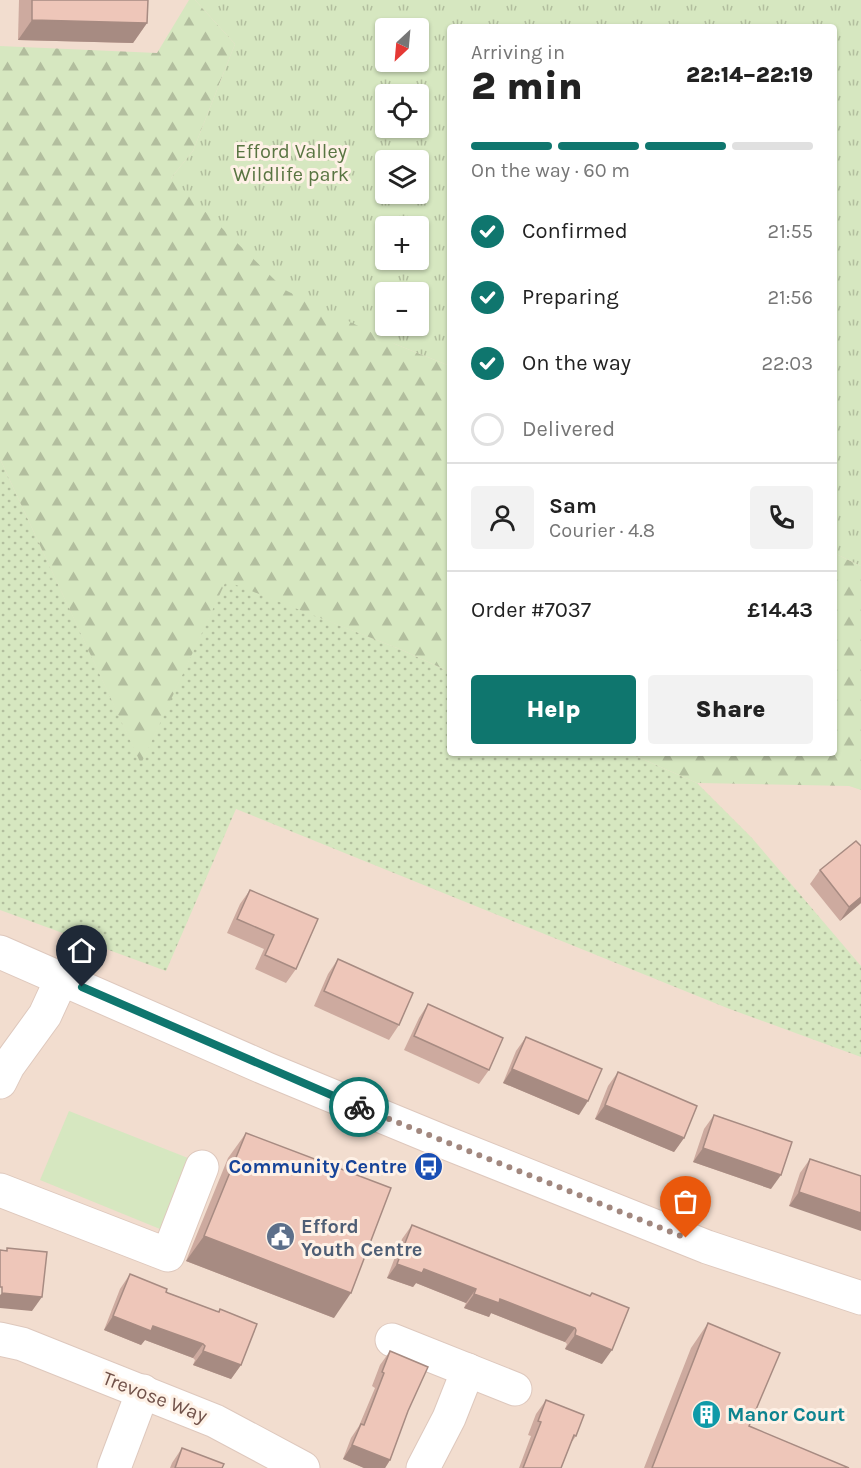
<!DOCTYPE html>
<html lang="en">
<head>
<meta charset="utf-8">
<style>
  :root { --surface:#fff; --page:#f2f2f2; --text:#222; --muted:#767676; --line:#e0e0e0; --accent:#0f766e }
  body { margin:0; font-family:Karla,sans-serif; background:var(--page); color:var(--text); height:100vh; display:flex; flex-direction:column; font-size:22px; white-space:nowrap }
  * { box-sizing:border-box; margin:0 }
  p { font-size:20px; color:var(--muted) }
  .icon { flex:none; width:33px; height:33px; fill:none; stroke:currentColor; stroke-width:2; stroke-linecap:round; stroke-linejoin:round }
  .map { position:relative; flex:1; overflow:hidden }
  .details { position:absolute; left:447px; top:24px; width:390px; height:732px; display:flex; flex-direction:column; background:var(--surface); border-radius:6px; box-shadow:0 2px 4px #0004 }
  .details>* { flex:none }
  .needle { width:39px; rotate:206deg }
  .fabs { position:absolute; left:375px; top:18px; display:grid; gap:12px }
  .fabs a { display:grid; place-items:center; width:54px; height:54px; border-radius:6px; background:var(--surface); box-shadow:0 2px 4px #0004; font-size:30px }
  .pin { position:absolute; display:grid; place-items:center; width:51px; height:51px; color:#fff; margin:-62px -26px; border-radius:50% 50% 50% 0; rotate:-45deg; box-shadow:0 0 6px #0007 }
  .pin .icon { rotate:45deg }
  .courier { position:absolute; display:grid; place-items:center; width:60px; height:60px; margin:-30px; border:4px solid #0f766e; border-radius:50%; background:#fff; color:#222; box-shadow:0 2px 8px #0007 }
  .headline em { font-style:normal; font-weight:800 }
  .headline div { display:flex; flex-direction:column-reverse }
  .headline { display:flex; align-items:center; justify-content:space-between; height:102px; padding:0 24px }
  h1 { font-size:39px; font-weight:800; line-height:45px }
  .bar { display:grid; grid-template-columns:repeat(4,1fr); gap:9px 6px; align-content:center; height:72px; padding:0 24px }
  .bar i { height:8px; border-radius:4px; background:var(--line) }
  .bar .selected { background:var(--accent) }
  .bar p { grid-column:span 4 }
  .line { display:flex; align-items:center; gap:15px; padding:0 24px; border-top:2px solid var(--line) }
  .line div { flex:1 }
  .round { display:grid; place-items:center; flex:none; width:63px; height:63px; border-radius:6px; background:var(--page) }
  ol { padding:0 24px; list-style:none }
  li { display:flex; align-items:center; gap:18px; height:66px }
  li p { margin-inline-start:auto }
  li .icon { padding:6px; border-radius:50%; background:var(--accent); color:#fff; stroke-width:4 }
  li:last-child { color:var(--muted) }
  li i { width:33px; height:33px; border:3px solid var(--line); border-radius:50% }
  .button { display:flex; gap:12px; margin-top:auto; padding:12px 24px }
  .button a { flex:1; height:69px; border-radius:6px; background:var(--accent); color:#fff; font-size:24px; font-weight:800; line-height:69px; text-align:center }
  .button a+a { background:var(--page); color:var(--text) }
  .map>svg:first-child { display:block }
  .residential { fill:#f2ddcf; fill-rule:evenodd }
  .grass { fill:url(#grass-dots) }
  .forest { fill:url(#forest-firs) }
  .park { fill:url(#park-tufts); fill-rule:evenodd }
  .pitch { fill:#d6e7c0 }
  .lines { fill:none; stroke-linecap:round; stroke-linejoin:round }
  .minor-casing { stroke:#dec8bd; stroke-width:35 }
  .minor { stroke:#fff; stroke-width:33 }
  .wall { fill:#cdaa9f }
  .shaded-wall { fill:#a78b82 }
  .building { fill:#eec6b9; stroke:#a78b82; stroke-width:1.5 }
  .done { stroke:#a1877e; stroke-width:6; stroke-dasharray:0 10.8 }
  .route { stroke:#0f766e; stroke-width:8 }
  .labels { text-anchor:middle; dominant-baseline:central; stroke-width:6; stroke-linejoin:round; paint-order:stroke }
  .park-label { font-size:20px; fill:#597542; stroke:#fef1e6 }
  .transit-label { font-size:20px; font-weight:bold; fill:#164399; stroke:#fef1e6; text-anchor:end }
  .service-label { font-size:20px; font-weight:bold; fill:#4e5e75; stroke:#fef1e6; text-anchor:start }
  .street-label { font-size:20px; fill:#705149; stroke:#fef1e6 }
  .culture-label { font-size:20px; font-weight:bold; fill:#0d838f; stroke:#fef1e6; text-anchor:start }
</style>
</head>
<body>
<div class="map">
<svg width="861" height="1468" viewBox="0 0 861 1468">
  <defs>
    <pattern id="grass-dots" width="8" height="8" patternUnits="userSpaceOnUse" patternTransform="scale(1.5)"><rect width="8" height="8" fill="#d6e7c0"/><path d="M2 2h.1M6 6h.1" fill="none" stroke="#b2be9e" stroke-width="1.8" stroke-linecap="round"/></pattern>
    <pattern id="forest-firs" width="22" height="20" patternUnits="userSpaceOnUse" patternTransform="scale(1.5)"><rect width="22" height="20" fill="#d6e7c0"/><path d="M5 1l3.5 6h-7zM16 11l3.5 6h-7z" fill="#b2be9e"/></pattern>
    <pattern id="park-tufts" width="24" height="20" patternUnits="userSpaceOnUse" patternTransform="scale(1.5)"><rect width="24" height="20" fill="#d6e7c0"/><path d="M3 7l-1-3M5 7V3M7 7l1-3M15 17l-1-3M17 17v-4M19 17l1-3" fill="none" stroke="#b2be9e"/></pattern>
  </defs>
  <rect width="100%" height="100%" fill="#fbece0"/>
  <!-- residential -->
  <path class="residential" d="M 0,0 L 861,0 L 861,1468 L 0,1468 ZM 450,27 L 834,27 L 834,753 L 450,753 ZM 386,28 L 418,28 L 418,62 L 386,62 ZM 386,94 L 418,94 L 418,128 L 386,128 ZM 386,160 L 418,160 L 418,194 L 386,194 ZM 386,226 L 418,226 L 418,260 L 386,260 ZM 386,292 L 418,292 L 418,326 L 386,326 Z"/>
  <!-- grass -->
  <polygon class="grass" points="0,459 141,763 226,580 402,650 450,672 450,753 629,753 697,783 752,838 861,966 861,1057 727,1008 236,809 166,971 0,910"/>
  <!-- forest -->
  <g class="forest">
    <polygon points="189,0 195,0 235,44 193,151 171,178 395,344 450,366 450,672 402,650 226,581 141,764 0,459 0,46 157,53"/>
    <polygon points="834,553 861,566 861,790 849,786 697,783 629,753 834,753"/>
  </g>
  <!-- park -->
  <path class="park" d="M 195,0 L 861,0 L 861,566 L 834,553 L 834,27 L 450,27 L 450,366 L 395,344 L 285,290 L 171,178 L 193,151 L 235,44 ZM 386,28 L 418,28 L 418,62 L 386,62 ZM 386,94 L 418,94 L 418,128 L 386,128 ZM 386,160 L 418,160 L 418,194 L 386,194 ZM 386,226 L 418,226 L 418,260 L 386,260 ZM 386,292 L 418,292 L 418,326 L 386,326 Z"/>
  <!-- pitch -->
  <polygon class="pitch" points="69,1111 188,1158 160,1229 40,1180"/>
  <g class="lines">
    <defs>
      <g id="minor">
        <polyline points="0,952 267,1069 444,1142 707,1247 861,1298"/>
        <polyline points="0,1082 8,1066 45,1015 62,978"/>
        <polyline points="0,1190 168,1255 202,1167"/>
        <polyline points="0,1339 22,1344 215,1421 303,1468"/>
        <polyline points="392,1340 515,1389"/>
        <polyline points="114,1468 143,1391"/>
        <polyline points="423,1468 449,1418 468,1370"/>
      </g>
    </defs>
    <!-- minor casing -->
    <use href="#minor" class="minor-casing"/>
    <!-- minor -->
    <use href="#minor" class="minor"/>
  </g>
  <!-- wall -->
  <g class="wall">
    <polygon points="19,0 148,0 147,23 133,43 18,40"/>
    <polygon points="820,870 861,903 840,921 810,884"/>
    <polygon points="250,890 296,969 286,983 255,969 264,949 227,933 240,904"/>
    <polygon points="338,959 399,1025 389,1040 314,1006 328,974"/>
    <polygon points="428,1004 489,1070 479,1084 404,1050 419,1018"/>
    <polygon points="526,1037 579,1115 503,1083 516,1051"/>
    <polygon points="618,1072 684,1138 674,1152 595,1119 608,1086"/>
    <polygon points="714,1115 771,1189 693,1162 704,1129"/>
    <polygon points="246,1133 334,1318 186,1261 228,1158"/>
    <polygon points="810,1159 861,1176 789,1206 800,1173"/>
    <polygon points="412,1225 590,1296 602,1364 565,1349 567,1344 565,1342 541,1333 491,1313 489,1317 464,1308 466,1303 416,1283 413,1287 387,1278 402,1239"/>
    <polygon points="130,1274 166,1292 218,1312 220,1309 241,1365 231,1379 193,1365 195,1360 193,1358 145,1340 141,1345 104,1330 120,1289"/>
    <polygon points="708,1323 749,1426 849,1468 644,1468 691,1348"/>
    <polygon points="390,1351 408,1411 390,1460 385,1468 364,1468 343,1459 351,1438 359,1426 375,1388 372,1386 380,1365"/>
    <polygon points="546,1400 576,1436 571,1443 561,1468 519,1468 531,1436 528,1435 536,1414"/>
    <polygon points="182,1448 222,1468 170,1468 172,1463"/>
  </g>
  <!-- shaded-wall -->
  <g class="shaded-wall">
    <polygon points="32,20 147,23 133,43 18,40"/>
    <polygon points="861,897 861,903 840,921 849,907"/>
    <polygon points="512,1069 588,1101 579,1115 503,1083"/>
    <polygon points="605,1105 684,1138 674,1152 595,1119"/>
    <polygon points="703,1148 781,1175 771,1189 693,1162"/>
    <polygon points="799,1192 861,1213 861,1231 789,1206"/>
    <polygon points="204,1236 351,1293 334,1318 186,1261"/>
    <polygon points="397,1264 424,1269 476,1289 466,1303 416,1283 413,1287 387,1278"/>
    <polygon points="2,1293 42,1297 32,1311 0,1308 0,1295"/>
    <polygon points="474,1294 500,1299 575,1328 565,1342 491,1313 489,1317 464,1308"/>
    <polygon points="113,1316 153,1326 203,1344 193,1358 145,1340 141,1345 104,1330"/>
    <polygon points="575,1335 612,1350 602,1364 565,1349"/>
    <polygon points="203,1351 241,1365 231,1379 193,1365"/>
    <polygon points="352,1445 390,1460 385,1468 364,1468 343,1459"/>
  </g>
  <!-- building -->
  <g class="building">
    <polygon points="32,0 148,0 147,23 32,20"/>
    <polygon points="856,841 861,846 861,897 849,907 820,870"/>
    <polygon points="250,890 318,919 296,969 265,955 274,935 237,919"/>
    <polygon points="338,959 413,993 399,1025 324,991"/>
    <polygon points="428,1004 503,1038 489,1070 414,1036"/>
    <polygon points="526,1037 602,1069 588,1101 512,1069"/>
    <polygon points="618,1072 697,1106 684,1138 605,1105"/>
    <polygon points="714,1115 792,1142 781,1175 703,1148"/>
    <polygon points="246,1133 391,1188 351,1293 204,1236"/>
    <polygon points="810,1159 861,1176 861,1213 799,1192"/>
    <polygon points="412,1225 590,1296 592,1293 629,1308 612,1350 575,1335 576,1330 575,1328 551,1319 500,1299 499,1303 474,1294 476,1289 424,1269 422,1273 397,1264"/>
    <polygon points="7,1248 47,1252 42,1297 2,1293 2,1287 0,1287 0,1250 7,1251"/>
    <polygon points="130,1274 167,1289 166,1292 168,1293 216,1311 219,1312 220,1309 257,1324 241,1365 203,1351 205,1346 203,1344 153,1326 151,1331 113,1316"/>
    <polygon points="708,1323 780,1353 749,1426 849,1468 652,1468"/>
    <polygon points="390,1351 428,1367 408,1411 390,1460 352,1445 361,1424 364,1425 384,1373 382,1372"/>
    <polygon points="546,1400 584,1415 576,1436 574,1435 561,1468 523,1468 541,1422 538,1421"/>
    <polygon points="182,1448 224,1464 222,1468 175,1468"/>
  </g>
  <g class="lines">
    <!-- done -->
    <polyline class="done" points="359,1107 686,1238"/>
    <!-- route -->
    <polyline class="route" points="82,987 359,1107"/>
  </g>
  <!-- icons -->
  <defs>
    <symbol id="bus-disc" viewBox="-11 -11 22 22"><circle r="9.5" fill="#1a4fb4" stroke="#fef1e6"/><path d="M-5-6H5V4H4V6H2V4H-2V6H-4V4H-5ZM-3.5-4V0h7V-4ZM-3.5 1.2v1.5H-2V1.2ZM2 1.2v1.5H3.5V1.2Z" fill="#fff"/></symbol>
    <symbol id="civic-disc" viewBox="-11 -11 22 22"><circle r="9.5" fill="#5c6f8a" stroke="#fef1e6"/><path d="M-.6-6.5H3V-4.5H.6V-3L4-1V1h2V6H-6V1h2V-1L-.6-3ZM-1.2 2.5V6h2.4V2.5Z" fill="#fff"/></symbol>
    <symbol id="building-disc" viewBox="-11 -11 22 22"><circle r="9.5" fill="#0f9aa8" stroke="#fef1e6"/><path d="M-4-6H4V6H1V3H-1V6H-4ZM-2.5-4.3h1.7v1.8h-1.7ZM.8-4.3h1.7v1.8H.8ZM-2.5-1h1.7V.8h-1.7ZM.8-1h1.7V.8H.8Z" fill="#fff"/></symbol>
  </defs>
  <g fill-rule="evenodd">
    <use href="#bus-disc" x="412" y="1150" width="33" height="33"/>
    <use href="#civic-disc" x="264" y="1220" width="33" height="33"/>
    <use href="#building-disc" x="690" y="1398" width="33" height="33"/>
  </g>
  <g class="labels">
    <!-- park labels -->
    <g class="park-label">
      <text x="291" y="151">Efford Valley<tspan x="291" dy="23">Wildlife park</tspan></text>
    </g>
    <!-- transit labels -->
    <g class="transit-label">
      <text x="407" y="1166">Community Centre</text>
    </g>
    <!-- service labels -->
    <g class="service-label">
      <text x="301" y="1226">Efford<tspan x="301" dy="23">Youth Centre</tspan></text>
    </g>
    <!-- street labels -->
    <g class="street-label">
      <text transform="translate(155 1397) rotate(21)">Trevose Way</text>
    </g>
    <!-- culture labels -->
    <g class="culture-label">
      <text x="727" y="1414">Manor Court</text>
    </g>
  </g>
</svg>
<div class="fabs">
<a><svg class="needle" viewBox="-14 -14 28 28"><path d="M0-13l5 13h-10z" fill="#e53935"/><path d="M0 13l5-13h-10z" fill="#767676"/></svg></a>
<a><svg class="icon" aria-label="locate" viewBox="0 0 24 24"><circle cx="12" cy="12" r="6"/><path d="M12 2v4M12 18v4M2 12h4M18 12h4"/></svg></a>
<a><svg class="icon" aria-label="layers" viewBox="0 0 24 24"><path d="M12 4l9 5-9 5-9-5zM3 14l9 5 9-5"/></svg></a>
<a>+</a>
<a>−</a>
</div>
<div class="pin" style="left:686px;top:1238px;background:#ea580c"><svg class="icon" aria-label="bag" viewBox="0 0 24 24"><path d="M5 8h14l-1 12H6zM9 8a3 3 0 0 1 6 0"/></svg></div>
<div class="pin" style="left:82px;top:987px;background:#1f2937"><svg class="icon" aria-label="home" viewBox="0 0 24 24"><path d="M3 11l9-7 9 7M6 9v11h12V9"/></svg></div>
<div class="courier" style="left:359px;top:1107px"><svg class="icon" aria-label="bike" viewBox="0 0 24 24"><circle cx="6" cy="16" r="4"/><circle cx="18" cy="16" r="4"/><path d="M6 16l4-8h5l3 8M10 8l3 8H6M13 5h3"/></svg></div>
<section class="details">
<div class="headline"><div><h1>2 min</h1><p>Arriving in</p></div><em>22:14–22:19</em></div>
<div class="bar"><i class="selected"></i><i class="selected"></i><i class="selected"></i><i></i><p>On the way · 60 m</p></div>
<ol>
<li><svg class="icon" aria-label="check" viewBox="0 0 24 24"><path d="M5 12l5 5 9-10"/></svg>Confirmed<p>21:55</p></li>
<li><svg class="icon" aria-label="check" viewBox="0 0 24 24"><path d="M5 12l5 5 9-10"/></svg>Preparing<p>21:56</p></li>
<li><svg class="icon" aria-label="check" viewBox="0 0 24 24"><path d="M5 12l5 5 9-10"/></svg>On the way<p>22:03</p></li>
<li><i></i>Delivered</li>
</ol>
<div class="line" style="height:108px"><a class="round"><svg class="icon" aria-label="person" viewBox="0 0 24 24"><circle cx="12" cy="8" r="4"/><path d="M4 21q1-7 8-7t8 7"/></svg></a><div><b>Sam</b><p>Courier · 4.8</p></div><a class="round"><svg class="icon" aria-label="phone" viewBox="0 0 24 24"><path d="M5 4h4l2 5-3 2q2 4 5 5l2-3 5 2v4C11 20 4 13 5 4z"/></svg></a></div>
<div class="line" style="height:78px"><div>Order #7037</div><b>£14.43</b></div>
<div class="button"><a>Help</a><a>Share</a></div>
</section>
</div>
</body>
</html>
